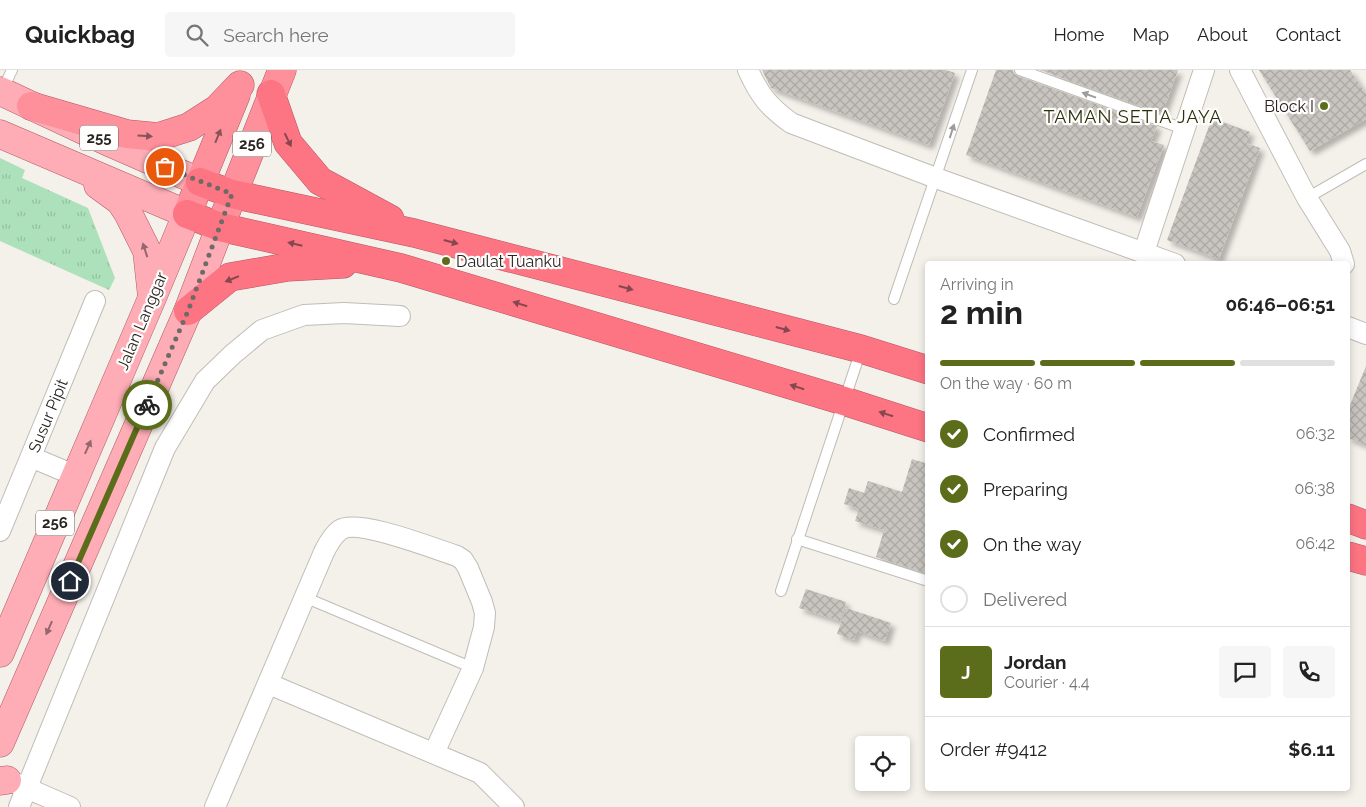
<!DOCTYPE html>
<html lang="en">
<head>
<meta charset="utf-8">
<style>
  :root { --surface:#fff; --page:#f6f6f6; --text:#222; --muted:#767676; --line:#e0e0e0; --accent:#5b6d1a }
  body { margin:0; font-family:Raleway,sans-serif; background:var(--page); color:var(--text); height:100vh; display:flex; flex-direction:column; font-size:19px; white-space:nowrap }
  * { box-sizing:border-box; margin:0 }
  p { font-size:16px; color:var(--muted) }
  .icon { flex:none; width:28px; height:28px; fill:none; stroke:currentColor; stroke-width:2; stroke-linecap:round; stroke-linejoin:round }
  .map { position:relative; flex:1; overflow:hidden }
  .panel { position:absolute; left:925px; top:191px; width:425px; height:530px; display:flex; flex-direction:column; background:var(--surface); border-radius:5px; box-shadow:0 2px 8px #0003 }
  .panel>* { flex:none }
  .controls { position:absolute; left:855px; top:666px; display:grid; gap:10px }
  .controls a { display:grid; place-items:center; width:55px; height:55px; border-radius:5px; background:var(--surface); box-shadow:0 2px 8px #0003; font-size:25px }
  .pin { position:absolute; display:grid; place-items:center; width:42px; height:42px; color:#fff; margin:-21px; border:2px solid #fff; border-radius:50%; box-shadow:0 1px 5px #0007 }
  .courier { position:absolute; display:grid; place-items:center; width:50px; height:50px; margin:-25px; border:4px solid #5b6d1a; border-radius:50%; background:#fff; color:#222; box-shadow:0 1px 6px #0007 }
  .summary em { font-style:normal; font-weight:700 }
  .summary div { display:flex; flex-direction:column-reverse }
  .summary { display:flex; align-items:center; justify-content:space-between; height:85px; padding:0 15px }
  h1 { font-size:32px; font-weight:700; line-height:38px }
  .bar { display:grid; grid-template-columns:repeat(4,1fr); gap:8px 5px; align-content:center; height:60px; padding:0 15px }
  .bar i { height:6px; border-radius:4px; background:var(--line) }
  .bar .on { background:var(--accent) }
  .bar p { grid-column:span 4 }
  .line { display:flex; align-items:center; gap:12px; padding:0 15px; border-top:1px solid var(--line) }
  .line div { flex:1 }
  .round { display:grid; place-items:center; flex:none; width:52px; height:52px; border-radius:5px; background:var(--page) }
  ol { padding:0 15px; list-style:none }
  li { display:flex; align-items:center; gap:15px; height:55px }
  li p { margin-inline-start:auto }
  li .icon { padding:5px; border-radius:50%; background:var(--accent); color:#fff; stroke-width:4 }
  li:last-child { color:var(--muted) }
  li i { width:28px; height:28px; border:2px solid var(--line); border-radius:50% }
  header { display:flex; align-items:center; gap:30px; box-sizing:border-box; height:70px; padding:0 25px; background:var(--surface); border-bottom:1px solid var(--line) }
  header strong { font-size:24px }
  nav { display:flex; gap:28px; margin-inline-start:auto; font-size:18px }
  .search { width:350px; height:45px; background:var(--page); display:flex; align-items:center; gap:12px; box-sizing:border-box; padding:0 18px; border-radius:5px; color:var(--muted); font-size:19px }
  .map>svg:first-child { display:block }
  .grass { fill:url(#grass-tufts) }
  .building { fill:url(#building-cross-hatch); filter:url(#shadow) }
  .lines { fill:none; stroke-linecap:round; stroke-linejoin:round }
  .service-casing { stroke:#c0bdb7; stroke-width:12 }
  .minor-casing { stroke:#c0bdb7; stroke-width:22 }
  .primary-casing { stroke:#b15861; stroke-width:29 }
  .trunk-casing { stroke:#b15861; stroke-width:29 }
  .motorway-casing { stroke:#b15861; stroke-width:29 }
  .service { stroke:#fff; stroke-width:10 }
  .minor { stroke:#fff; stroke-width:20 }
  .primary { stroke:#feacb5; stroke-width:28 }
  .trunk { stroke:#fe909c; stroke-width:28 }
  .motorway { stroke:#fd7483; stroke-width:28 }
  .oneway { fill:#9d9c9c }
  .oneway2 { fill:#875559 }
  .oneway3 { fill:#86484e }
  .oneway4 { fill:#92686c }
  .done { stroke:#6d6b68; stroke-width:5; stroke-dasharray:0 9 }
  .route { stroke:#5b6d1a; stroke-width:6 }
  .poi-dot { fill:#5b6d1a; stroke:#fffefd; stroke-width:2 }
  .labels { text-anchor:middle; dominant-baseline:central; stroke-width:4.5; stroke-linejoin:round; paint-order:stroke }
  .shield { fill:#fffefd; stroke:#666564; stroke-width:1 }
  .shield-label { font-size:15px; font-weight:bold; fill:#252422 }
  .poi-label { font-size:16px; fill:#252422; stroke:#fffefd; text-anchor:end }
  .street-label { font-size:16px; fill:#252422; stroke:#fffefd }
  .neighbourhood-label { font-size:18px; letter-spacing:1px; fill:#2a320c; stroke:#fffefd }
</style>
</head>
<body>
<header>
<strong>Quickbag</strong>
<div class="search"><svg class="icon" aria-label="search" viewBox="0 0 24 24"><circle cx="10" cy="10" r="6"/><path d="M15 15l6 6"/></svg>Search here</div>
<nav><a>Home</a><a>Map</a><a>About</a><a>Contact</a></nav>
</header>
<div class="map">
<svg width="1366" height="737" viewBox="0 0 1366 737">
  <defs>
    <pattern id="grass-tufts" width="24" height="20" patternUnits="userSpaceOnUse" patternTransform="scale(1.25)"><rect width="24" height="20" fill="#ace1bb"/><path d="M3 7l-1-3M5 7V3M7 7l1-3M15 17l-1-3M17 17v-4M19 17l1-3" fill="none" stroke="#94c1a0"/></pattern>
    <pattern id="building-cross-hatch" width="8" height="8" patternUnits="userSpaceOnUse" patternTransform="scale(1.25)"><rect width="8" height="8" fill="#c8c4bf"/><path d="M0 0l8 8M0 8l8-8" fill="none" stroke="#aca8a4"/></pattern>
    <filter id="shadow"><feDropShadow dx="4.5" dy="4.5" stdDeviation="2.5" flood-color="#0004"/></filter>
  </defs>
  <rect width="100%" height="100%" fill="#f4f0ea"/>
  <!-- grass -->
  <polygon class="grass" points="0,88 25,100 22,108 88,138 115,208 109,220 0,171"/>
  <!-- building -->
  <g class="building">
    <polygon points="762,0 946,0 955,3 929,75 771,18"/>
    <polygon points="996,0 1013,0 1014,4 1018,6 1157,56 1151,71 1164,75 1137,147 966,85"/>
    <polygon points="1040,0 1178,0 1162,44"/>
    <polygon points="1259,0 1350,0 1366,24 1366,49 1310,81"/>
    <polygon points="1212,48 1250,62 1246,73 1260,78 1219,189 1167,170"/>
    <polygon points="1366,296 1366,375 1348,368 1348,340"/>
    <polygon points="912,389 928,394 928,504 876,487 884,460 855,451 859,439 844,434 849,418 864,423 868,411 902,422"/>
    <polygon points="806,519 846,532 840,551 799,538"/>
    <polygon points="846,538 891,553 885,571 857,561 854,570 837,564"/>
  </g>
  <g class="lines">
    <defs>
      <g id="service">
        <polyline points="1020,0 1184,59"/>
        <polyline points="2,21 12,0"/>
        <polyline points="1307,128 1366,94"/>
        <polyline points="894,229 972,0"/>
        <polyline points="797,469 928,511"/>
        <polyline points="781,521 861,280"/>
        <polyline points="304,527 473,598"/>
      </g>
      <g id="minor">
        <path d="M 748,0 C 760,26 768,36 791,53 L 936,108 L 1175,194"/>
        <polyline points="1240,0 1307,128 1340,181 1344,194"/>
        <polyline points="1144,182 1204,0"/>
        <polyline points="1348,257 1366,264"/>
        <polyline points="31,387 76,406"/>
        <path id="s1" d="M 0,461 L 95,231"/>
        <polyline points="269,614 480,703 514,737"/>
        <polyline points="15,713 70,737"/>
        <polyline points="19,737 165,378 205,311 233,284 262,260 304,245 344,243 400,246"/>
        <path d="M 215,737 L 324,482 C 328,474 333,465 340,460 C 357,448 435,479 457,486 L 463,490 L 468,498 L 482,532 L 485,543 L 484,557 L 473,598 L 434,683"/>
      </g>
      <g id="primary">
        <polyline points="0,21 113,74 200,112"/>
        <polyline points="0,64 187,144 152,228 0,583"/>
        <polyline points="98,115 120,131 128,143 147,181 152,227"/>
        <polyline points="0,673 188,241 220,157"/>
        <polyline points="0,711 7,710"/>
      </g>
      <g id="trunk">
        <polyline points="31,36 127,64 158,67 189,57 217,39 240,15"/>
        <polyline points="187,144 236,25"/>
        <polyline points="220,157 282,0"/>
      </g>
      <g id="motorway">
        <polyline points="271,24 288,73 320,111 390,149"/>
        <polyline points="200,112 232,124 414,163 861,279 928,300"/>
        <polyline points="187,144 220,157 401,198 844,331 928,358"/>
        <polyline points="188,241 230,207 288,197 343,194"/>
        <polyline points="1348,448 1366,455"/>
        <polyline points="1348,486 1366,491"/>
      </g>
    </defs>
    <!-- service casing -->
    <use href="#service" class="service-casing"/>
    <!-- minor casing -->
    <use href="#minor" class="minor-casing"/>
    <!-- primary casing -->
    <use href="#primary" class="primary-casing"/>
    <!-- trunk casing -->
    <use href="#trunk" class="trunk-casing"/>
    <!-- motorway casing -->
    <use href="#motorway" class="motorway-casing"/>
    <!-- service -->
    <use href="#service" class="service"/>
    <!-- minor -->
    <use href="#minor" class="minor"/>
    <!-- primary -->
    <use href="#primary" class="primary"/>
    <!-- trunk -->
    <use href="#trunk" class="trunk"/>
    <!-- motorway -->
    <use href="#motorway" class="motorway"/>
  </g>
  <!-- one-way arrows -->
  <defs><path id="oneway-solid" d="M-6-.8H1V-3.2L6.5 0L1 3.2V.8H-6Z" transform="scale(1.25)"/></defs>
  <g class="oneway">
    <use href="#oneway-solid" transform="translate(1089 25) rotate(-160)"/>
    <use href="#oneway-solid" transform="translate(952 61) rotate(-72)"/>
  </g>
  <g class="oneway2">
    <use href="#oneway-solid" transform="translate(145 66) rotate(4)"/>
    <use href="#oneway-solid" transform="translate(218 66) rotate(-68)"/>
  </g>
  <g class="oneway3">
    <use href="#oneway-solid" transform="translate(288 70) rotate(64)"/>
    <use href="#oneway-solid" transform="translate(451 172) rotate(15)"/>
    <use href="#oneway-solid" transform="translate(295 174) rotate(-167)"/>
    <use href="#oneway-solid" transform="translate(232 209) rotate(158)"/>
    <use href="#oneway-solid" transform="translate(626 218) rotate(15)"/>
    <use href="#oneway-solid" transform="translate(520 234) rotate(-163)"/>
    <use href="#oneway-solid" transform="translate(783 259) rotate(15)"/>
    <use href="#oneway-solid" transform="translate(797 317) rotate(-163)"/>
    <use href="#oneway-solid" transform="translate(886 344) rotate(-162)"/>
  </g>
  <g class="oneway4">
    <use href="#oneway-solid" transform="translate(145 180) rotate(-108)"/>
    <use href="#oneway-solid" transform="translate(88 377) rotate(-66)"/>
    <use href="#oneway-solid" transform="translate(49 558) rotate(114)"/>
  </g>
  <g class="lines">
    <!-- done -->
    <polyline class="done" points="147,335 188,241 232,124 165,97"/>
    <!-- route -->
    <polyline class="route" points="70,511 147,335"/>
  </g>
  <!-- markers -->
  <g class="poi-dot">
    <circle cx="1324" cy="36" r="5"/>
    <circle cx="446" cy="191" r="5"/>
  </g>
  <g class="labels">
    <!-- shield labels -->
    <g class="shield">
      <rect x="80" y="55.5" width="38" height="25" rx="4"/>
      <rect x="233" y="61.5" width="38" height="25" rx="4"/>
      <rect x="36" y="440.5" width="38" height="25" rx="4"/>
    </g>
    <g class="shield-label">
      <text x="99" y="68">255</text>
      <text x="252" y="74">256</text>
      <text x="55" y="453">256</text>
    </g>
    <!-- poi labels -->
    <g class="poi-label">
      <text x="1314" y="36">Block I</text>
      <text x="456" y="191" text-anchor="start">Daulat Tuanku</text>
    </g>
    <!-- street labels -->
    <g class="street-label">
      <text transform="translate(142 251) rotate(-67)">Jalan Langgar</text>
      <text stroke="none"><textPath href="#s1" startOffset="125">Susur Pipit</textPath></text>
    </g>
    <!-- neighbourhood labels -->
    <g class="neighbourhood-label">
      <text x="1133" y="46">TAMAN SETIA JAYA</text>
    </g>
  </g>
</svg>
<div class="controls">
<a><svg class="icon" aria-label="locate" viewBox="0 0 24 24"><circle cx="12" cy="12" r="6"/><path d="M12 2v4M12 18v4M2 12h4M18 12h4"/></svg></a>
</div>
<div class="pin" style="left:165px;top:97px;background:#ea580c"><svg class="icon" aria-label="bag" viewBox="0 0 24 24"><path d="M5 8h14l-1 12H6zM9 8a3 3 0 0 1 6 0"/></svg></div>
<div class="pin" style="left:70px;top:511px;background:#1f2937"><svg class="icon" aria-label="home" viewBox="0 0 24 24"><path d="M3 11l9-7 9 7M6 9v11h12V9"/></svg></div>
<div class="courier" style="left:147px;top:335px"><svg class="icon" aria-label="bike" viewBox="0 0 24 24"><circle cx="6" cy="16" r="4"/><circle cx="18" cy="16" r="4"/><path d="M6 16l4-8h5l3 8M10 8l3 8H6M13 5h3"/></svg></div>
<section class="panel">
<div class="summary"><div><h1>2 min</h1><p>Arriving in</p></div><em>06:46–06:51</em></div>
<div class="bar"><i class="on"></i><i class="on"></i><i class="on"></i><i></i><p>On the way · 60 m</p></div>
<ol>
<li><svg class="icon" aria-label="check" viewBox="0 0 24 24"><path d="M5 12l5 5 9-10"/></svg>Confirmed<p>06:32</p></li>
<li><svg class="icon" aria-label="check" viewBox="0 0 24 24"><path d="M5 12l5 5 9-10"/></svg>Preparing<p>06:38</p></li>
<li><svg class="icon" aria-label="check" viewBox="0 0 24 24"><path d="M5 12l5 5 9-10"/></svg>On the way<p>06:42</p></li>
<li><i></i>Delivered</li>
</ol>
<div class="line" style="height:90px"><b class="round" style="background:var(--accent);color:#fff">J</b><div><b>Jordan</b><p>Courier · 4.4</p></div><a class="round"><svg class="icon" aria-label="chat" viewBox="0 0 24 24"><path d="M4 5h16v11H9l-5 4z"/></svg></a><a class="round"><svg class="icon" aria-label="phone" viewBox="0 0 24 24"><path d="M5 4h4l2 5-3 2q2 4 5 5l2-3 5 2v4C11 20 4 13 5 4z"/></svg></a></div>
<div class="line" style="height:65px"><div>Order #9412</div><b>$6.11</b></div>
</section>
</div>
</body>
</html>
